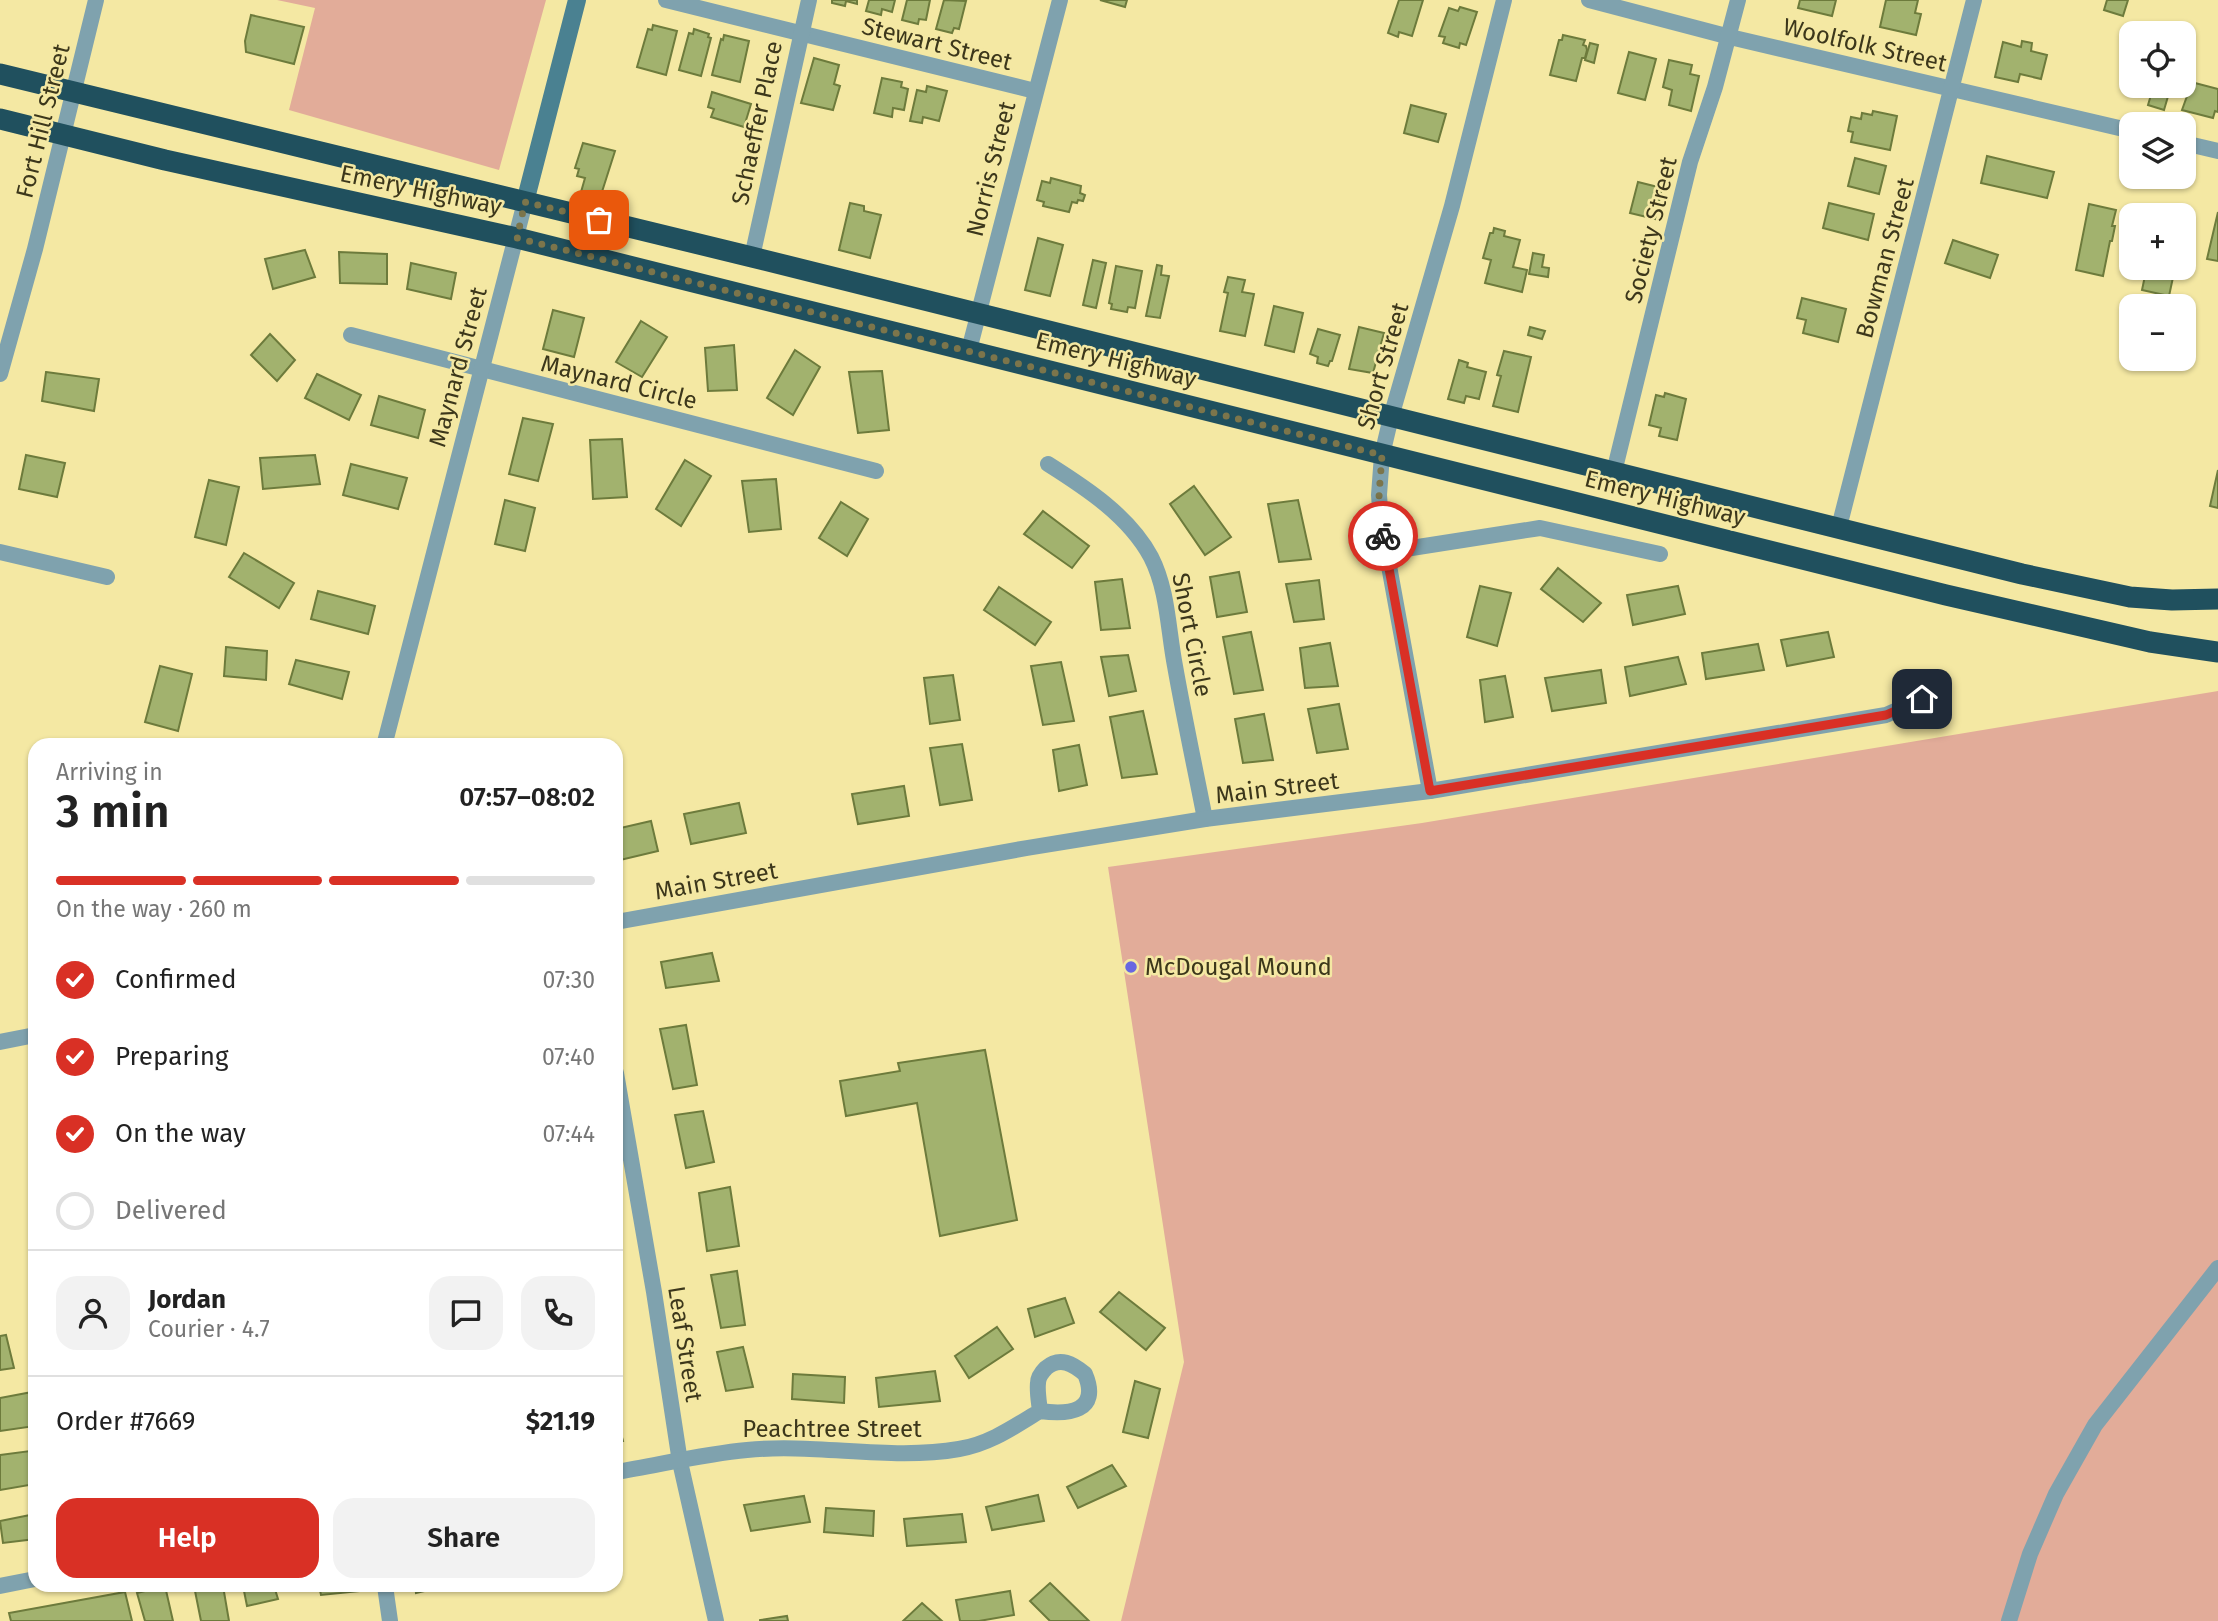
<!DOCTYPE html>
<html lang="en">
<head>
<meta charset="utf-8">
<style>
  :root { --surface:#fff; --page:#f2f2f2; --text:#222; --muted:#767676; --line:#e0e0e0; --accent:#d93025 }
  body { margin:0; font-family:"Fira Sans",sans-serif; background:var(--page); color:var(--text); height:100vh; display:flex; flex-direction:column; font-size:26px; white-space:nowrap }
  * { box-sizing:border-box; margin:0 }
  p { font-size:23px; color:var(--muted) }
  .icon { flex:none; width:38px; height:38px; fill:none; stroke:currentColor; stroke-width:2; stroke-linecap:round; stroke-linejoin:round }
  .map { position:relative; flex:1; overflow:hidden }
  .details { position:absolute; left:28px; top:738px; width:595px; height:854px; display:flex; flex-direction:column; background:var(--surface); border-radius:21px; box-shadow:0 2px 5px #0004 }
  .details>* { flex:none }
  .buttons { position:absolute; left:2119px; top:21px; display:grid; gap:14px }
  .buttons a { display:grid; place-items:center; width:77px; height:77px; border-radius:14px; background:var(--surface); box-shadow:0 2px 5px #0004; font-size:35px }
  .pin { position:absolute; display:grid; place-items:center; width:60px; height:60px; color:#fff; margin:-30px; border-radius:14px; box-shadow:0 4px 10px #0006 }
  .courier { position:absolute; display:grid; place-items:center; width:70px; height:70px; margin:-35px; border:5px solid #d93025; border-radius:50%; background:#fff; color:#222; box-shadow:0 2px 9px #0007 }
  .summary em { font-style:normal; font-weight:600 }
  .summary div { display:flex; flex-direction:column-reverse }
  .summary { display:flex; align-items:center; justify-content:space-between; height:119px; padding:0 28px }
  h1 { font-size:46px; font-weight:600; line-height:52px }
  .bar { display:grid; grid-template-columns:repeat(4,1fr); gap:10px 7px; align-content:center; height:84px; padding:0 28px }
  .bar i { height:9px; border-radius:5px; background:var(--line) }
  .bar .active { background:var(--accent) }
  .bar p { grid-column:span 4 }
  .line { display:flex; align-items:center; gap:18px; padding:0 28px; border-top:2px solid var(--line) }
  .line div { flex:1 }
  .round { display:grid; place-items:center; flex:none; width:74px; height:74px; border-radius:21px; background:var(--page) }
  ol { padding:0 28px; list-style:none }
  li { display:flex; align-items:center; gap:21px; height:77px }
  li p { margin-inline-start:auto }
  li .icon { padding:7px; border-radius:50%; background:var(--accent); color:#fff; stroke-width:4 }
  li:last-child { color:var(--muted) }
  li i { width:38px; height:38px; border:4px solid var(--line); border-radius:50% }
  .action { display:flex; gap:14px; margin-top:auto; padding:14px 28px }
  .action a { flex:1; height:80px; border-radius:21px; background:var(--accent); color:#fff; font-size:28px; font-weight:600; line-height:80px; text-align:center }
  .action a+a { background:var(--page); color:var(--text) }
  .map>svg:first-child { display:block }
  .green { fill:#e2ac99 }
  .building { fill:#a2b26e; stroke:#6d7b3c; stroke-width:2 }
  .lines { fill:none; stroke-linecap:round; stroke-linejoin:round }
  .street { stroke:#7fa2ae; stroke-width:16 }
  .secondary { stroke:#4a8191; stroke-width:18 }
  .highway { stroke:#20505e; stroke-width:21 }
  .done { stroke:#7c754b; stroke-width:7; stroke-dasharray:0 12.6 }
  .route { stroke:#d93025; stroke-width:9 }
  .poi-dot { fill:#6867e1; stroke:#f4e8a3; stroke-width:2.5 }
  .labels { text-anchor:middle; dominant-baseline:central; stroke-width:5; stroke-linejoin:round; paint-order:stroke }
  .street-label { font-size:24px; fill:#3c371b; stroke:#f4e8a3 }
  .poi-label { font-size:24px; fill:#3c371b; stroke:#f4e8a3; text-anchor:start }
</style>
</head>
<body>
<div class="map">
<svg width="2218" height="1621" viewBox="0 0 2218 1621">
  <rect width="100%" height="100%" fill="#f4e8a3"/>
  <!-- green -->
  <g class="green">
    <polygon points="277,0 546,0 499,170 289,110 315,8"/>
    <polygon points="2218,691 2218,1621 1121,1621 1184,1362 1108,867 1422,823"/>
  </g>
  <!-- building -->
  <g class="building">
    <polygon points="832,0 857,0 857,4 846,1 845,6 832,3"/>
    <polygon points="869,0 895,0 892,12 882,9 881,15 866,11"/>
    <polygon points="907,0 930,0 926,20 919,19 918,24 902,20"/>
    <polygon points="944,0 966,1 959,29 954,28 952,33 936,29"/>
    <polygon points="1100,0 1127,0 1125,7"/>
    <polygon points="1399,0 1423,0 1412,36 1399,32 1398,37 1388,33"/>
    <polygon points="1800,0 1836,0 1832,16 1798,8"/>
    <polygon points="1886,0 1918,0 1915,13 1921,14 1916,35 1880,27"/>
    <polygon points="2107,0 2128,0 2123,16 2104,10"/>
    <polygon points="1460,7 1477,12 1466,45 1460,43 1459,48 1443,43 1445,37 1439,36 1449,8 1458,11"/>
    <polygon points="251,15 304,27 294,64 246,52 245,41"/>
    <polygon points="653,25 677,31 666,75 637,67 648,29 652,30"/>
    <polygon points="694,29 709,34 708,37 711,38 701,76 679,70 689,33 693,34"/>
    <polygon points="724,35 749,41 740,82 712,75 721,39 723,40"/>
    <polygon points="1563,35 1585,40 1583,45 1586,46 1587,50 1585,58 1582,58 1576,81 1550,75 1559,40 1562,40"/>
    <polygon points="2022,41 2032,43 2031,51 2047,55 2041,79 2020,74 2018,82 1995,77 2003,42 2021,47"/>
    <polygon points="1590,43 1598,45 1594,63 1585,60"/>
    <polygon points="1629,52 1656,59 1645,100 1618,93"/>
    <polygon points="814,58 839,65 834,84 840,86 833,110 801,103"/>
    <polygon points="1669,60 1692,65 1690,74 1699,76 1691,111 1669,105 1672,90 1663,87"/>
    <polygon points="882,78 902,82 901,87 908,89 904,110 893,108 892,117 874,113"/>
    <polygon points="2195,83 2218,89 2218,112 2215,111 2213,118 2182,110 2191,85 2194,86"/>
    <polygon points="927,86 947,91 939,121 923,117 922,123 910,121 917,90 926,92"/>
    <polygon points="2153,88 2169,93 2164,110 2148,105"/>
    <polygon points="712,92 751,104 744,127 711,117 714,109 708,107"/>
    <polygon points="1411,105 1446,114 1438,142 1404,133"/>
    <polygon points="1873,111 1897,116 1890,150 1851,142 1853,132 1848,131 1851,117 1861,119 1862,113 1872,115"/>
    <polygon points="583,143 615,151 600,198 581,192 585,178 577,176 579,169 575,168"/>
    <polygon points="1987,156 2054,172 2047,198 1981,183"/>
    <polygon points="1855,158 1886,166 1879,194 1848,186"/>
    <polygon points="1051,178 1081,186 1080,193 1085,195 1083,201 1078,200 1077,203 1072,202 1069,212 1043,206 1044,202 1037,200 1042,181 1050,183"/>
    <polygon points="1638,182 1662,188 1655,219 1630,213"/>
    <polygon points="850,203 864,206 864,211 881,215 870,258 839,250"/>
    <polygon points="1829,203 1874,214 1868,240 1823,228"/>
    <polygon points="2089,204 2116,210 2112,226 2115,226 2112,241 2110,241 2103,276 2076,270"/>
    <polygon points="2218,212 2218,261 2207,259"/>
    <polygon points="1494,228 1505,231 1504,236 1520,240 1513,267 1527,270 1522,292 1485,283 1491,260 1483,258 1490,233 1493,233"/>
    <polygon points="1038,238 1063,245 1050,296 1025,290"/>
    <polygon points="1953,240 1998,255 1990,278 1945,263"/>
    <polygon points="305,250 315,277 273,289 265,259"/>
    <polygon points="339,252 387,254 387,284 340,283"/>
    <polygon points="1533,253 1544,255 1542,267 1549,268 1548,277 1529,274"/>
    <polygon points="1093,260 1106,263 1096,308 1083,305"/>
    <polygon points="411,263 456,273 451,299 407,289"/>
    <polygon points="1157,265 1162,266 1161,275 1169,276 1160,318 1146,316"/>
    <polygon points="1116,266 1142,271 1135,308 1128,307 1127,312 1111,309 1112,304 1109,303"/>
    <polygon points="2145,268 2175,268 2169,296 2142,290 2146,271 2144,271"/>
    <polygon points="1228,277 1245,280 1242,292 1254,294 1245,336 1220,331 1228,293 1224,292"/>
    <polygon points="1802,298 1846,309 1838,342 1803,333 1806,320 1797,318"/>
    <polygon points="1274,306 1303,313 1294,352 1265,345"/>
    <polygon points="553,310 584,318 574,357 543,349"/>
    <polygon points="641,321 667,337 642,377 616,362"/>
    <polygon points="1359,327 1384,333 1373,373 1349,369"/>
    <polygon points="1530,327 1545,331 1542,339 1528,335"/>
    <polygon points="1318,329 1340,335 1332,361 1330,361 1328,366 1317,363 1318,357 1310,354"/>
    <polygon points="270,334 295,360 277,381 251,355"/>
    <polygon points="734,345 737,390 708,391 705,348"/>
    <polygon points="795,350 820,367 793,415 767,398"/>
    <polygon points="1504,351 1531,357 1518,412 1493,406 1501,376 1497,375"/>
    <polygon points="1459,360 1468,363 1467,367 1486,372 1479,399 1466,396 1464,403 1448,399"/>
    <polygon points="882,371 889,430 858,433 849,372"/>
    <polygon points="46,372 99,379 94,411 42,401"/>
    <polygon points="317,374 361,395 349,420 305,398"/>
    <polygon points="1665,393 1686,399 1677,440 1659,436 1661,428 1649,425 1656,395 1664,397"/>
    <polygon points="379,396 425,410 418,438 371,425"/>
    <polygon points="523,418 553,424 538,481 509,474"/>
    <polygon points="622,439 627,497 593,499 590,440"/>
    <polygon points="26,455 65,463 57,497 19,489"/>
    <polygon points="315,455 320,484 263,489 260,458"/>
    <polygon points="685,460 711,476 681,526 656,509"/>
    <polygon points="351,464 407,478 398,509 343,495"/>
    <polygon points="2218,470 2218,508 2210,506"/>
    <polygon points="776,479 781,529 749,532 742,481"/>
    <polygon points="209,480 239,487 226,545 195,537"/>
    <polygon points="1194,486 1231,537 1205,555 1170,504"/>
    <polygon points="505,500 535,508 525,551 495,544"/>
    <polygon points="1298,500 1311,559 1279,562 1268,504"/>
    <polygon points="841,502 868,519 847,556 819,538"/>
    <polygon points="1043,511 1089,546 1072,568 1024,534"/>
    <polygon points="244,553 294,583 279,608 229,577"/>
    <polygon points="1558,568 1601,603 1583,622 1541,589"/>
    <polygon points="1239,572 1247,612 1217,617 1210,577"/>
    <polygon points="1122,579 1130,628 1101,630 1095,582"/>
    <polygon points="1319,580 1324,619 1294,622 1286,584"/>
    <polygon points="1480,586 1511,593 1497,646 1467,637"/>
    <polygon points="1678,586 1685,614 1633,625 1627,595"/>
    <polygon points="999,587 1051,622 1035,645 984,610"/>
    <polygon points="318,591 375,606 368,634 311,619"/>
    <polygon points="1251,632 1263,690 1234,694 1223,637"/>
    <polygon points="1828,632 1834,657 1787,666 1781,640"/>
    <polygon points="1330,643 1338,686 1305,688 1300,648"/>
    <polygon points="1758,644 1764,670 1706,679 1702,653"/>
    <polygon points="226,647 267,651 266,680 224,676"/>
    <polygon points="1128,655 1136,691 1109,696 1101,657"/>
    <polygon points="1678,657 1686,684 1630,696 1625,667"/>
    <polygon points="296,660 349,672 342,699 289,684"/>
    <polygon points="1061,662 1074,721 1043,725 1031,666"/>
    <polygon points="160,666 192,674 178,731 145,722"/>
    <polygon points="1601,670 1606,703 1552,711 1545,678"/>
    <polygon points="953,675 960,720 930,724 924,678"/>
    <polygon points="1505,676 1513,717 1485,722 1480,680"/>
    <polygon points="1339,704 1348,749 1317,753 1308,709"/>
    <polygon points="1143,711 1157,774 1122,778 1110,717"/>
    <polygon points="1264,714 1273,760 1243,763 1235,719"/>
    <polygon points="962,744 972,800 940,805 930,748"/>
    <polygon points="1079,745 1087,785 1059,791 1053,750"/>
    <polygon points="904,786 909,816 858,824 852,794"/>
    <polygon points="739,803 746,833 691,844 684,814"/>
    <polygon points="651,821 658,851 616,861 616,829"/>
    <polygon points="712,953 719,981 666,988 661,962"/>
    <polygon points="686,1025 697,1085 673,1089 660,1029"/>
    <polygon points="985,1050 1017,1220 940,1236 917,1103 846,1116 840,1081 900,1071 898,1063"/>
    <polygon points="703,1111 714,1162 686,1168 675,1115"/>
    <polygon points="730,1187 739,1246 707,1251 699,1193"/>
    <polygon points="737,1271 745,1325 721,1328 711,1275"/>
    <polygon points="1119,1292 1165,1328 1146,1350 1100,1312"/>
    <polygon points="1065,1298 1074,1323 1035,1337 1028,1309"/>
    <polygon points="997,1327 1013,1349 969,1378 955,1356"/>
    <polygon points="6,1335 14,1368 0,1370 0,1336"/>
    <polygon points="743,1347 753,1387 726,1391 717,1352"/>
    <polygon points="935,1371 940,1401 879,1407 876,1378"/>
    <polygon points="793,1374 845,1377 844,1403 792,1399"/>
    <polygon points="1135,1381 1160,1389 1148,1438 1123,1432"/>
    <polygon points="32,1392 35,1426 0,1431 0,1398"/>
    <polygon points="616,1414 623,1441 616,1443"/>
    <polygon points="30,1451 35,1484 0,1490 0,1455"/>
    <polygon points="1112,1465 1126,1486 1078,1508 1067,1487"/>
    <polygon points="1038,1495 1044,1521 992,1530 986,1507"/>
    <polygon points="804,1496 810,1522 751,1531 744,1505"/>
    <polygon points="826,1508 874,1511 873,1536 824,1532"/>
    <polygon points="35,1514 35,1539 3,1543 0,1521"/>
    <polygon points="962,1514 966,1542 907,1546 904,1519"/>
    <polygon points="1050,1583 1089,1621 1050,1621 1030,1601"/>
    <polygon points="165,1586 173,1621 145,1621 137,1593"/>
    <polygon points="194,1586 223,1586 229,1621 201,1621"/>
    <polygon points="243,1586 274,1586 278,1599 247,1606"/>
    <polygon points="319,1586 359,1586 361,1591 321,1595"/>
    <polygon points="415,1586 436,1586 437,1588 416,1593"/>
    <polygon points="1010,1591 1014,1615 979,1621 960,1621 956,1600"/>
    <polygon points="125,1592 132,1621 11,1621 9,1613"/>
    <polygon points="922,1603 942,1621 903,1621"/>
    <polygon points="787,1616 788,1621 760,1621 760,1620"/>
  </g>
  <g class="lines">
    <!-- street -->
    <g class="street">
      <polyline points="666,0 1035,91"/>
      <polyline points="1589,0 1730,37 2132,131"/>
      <polyline points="2184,143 2218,151"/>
      <polyline points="752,257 809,0"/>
      <polyline points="351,335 876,471"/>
      <polyline points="969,350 1060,0"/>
      <polyline points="0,374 35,249 96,0"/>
      <path d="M 1048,464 C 1086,488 1129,516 1151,557 C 1168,590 1168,630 1175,666 C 1184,717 1195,768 1205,819"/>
      <polyline points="1614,472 1690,162 1715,87 1738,0"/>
      <polyline points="1839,527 1974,0"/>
      <polyline points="0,552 107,577"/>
      <polyline points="1386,552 1540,528 1660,554"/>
      <polyline points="384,746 525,202"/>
      <polyline points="1430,791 1381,522 1379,495 1382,455 1391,417 1452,206 1504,0"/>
      <polyline points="616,922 1027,848 1205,819 1430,791 1886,715 1940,691"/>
      <polyline points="0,1042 35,1035"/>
      <polyline points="616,1073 654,1292 680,1462 716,1621"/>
      <path d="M 616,1472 C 659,1465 703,1454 747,1450 C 817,1443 891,1461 959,1449 C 990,1444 1015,1426 1040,1411 C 1039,1402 1037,1392 1038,1383 C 1038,1377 1042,1372 1046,1368 C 1060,1356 1073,1364 1085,1374 C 1101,1412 1068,1415 1040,1411"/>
      <polyline points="0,1586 35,1579"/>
      <polyline points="385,1586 390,1621"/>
      <polyline points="2009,1621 2030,1554 2056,1494 2095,1425 2218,1268"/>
    </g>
    <!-- secondary -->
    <polyline class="secondary" points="525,202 577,0"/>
    <!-- highway -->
    <g class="highway">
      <polyline points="0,74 752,257 2022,574 2130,597 2172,600 2218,599"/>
      <polyline points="0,119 165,160 517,238 1946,595 2150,642 2218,652"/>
    </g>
  </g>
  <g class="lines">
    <!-- done -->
    <polyline class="done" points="599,220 525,202 517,238 1382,455 1379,495 1383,536"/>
    <!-- route -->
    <polyline class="route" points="1383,536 1430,791 1886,715 1922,699"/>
  </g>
  <!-- markers -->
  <circle class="poi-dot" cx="1131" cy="967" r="7"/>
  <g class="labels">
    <!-- street labels -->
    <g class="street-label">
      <text transform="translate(937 44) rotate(14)">Stewart Street</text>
      <text transform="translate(1865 45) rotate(13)">Woolfolk Street</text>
      <text transform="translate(43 121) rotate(-76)">Fort Hill Street</text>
      <text transform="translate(757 123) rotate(-78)">Schaeffer Place</text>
      <text transform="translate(991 169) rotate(-76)">Norris Street</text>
      <text transform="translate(421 190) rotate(12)">Emery Highway</text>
      <text transform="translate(1651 230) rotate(-76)">Society Street</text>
      <text transform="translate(1885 258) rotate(-75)">Bowman Street</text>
      <text transform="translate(1116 360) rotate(14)">Emery Highway</text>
      <text transform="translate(1383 366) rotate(-74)">Short Street</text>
      <text transform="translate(458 367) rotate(-75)">Maynard Street</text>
      <text transform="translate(619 382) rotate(14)">Maynard Circle</text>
      <text transform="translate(1665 498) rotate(14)">Emery Highway</text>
      <text transform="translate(1192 635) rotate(79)">Short Circle</text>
      <text transform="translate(1277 788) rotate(-7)">Main Street</text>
      <text transform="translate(716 881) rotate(-10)">Main Street</text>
      <text transform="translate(685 1344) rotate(81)">Leaf Street</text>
      <text x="832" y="1429">Peachtree Street</text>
    </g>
    <!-- poi labels -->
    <g class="poi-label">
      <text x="1145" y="967">McDougal Mound</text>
    </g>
  </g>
</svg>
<div class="buttons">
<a><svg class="icon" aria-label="locate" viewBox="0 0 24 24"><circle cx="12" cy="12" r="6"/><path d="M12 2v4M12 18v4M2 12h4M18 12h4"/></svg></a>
<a><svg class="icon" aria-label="layers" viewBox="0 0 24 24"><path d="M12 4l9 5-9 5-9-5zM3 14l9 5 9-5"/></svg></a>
<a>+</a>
<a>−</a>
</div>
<div class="pin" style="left:599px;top:220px;background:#ea580c"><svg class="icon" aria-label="bag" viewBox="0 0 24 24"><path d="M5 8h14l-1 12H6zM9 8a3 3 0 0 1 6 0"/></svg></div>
<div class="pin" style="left:1922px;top:699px;background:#1f2937"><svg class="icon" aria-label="home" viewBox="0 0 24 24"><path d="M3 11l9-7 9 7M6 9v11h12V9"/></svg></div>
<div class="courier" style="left:1383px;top:536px"><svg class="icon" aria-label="bike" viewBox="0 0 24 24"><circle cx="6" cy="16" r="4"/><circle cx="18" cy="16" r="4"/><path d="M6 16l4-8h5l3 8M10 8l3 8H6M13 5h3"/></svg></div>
<section class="details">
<div class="summary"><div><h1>3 min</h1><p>Arriving in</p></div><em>07:57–08:02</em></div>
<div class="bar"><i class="active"></i><i class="active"></i><i class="active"></i><i></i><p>On the way · 260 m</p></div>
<ol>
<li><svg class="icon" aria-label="check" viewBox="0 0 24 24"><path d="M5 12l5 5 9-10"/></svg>Confirmed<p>07:30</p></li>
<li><svg class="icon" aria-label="check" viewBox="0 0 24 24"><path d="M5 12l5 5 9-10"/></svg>Preparing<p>07:40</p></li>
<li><svg class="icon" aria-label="check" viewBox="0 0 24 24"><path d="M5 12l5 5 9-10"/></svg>On the way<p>07:44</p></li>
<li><i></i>Delivered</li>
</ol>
<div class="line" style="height:126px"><a class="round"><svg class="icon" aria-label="person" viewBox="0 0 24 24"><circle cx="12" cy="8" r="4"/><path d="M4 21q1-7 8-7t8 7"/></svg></a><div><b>Jordan</b><p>Courier · 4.7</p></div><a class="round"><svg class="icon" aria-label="chat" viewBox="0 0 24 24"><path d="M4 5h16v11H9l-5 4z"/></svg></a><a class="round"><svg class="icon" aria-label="phone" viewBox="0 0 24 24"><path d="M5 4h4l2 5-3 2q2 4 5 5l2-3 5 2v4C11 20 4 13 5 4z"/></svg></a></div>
<div class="line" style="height:91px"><div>Order #7669</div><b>$21.19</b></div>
<div class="action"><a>Help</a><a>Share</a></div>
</section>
</div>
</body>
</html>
